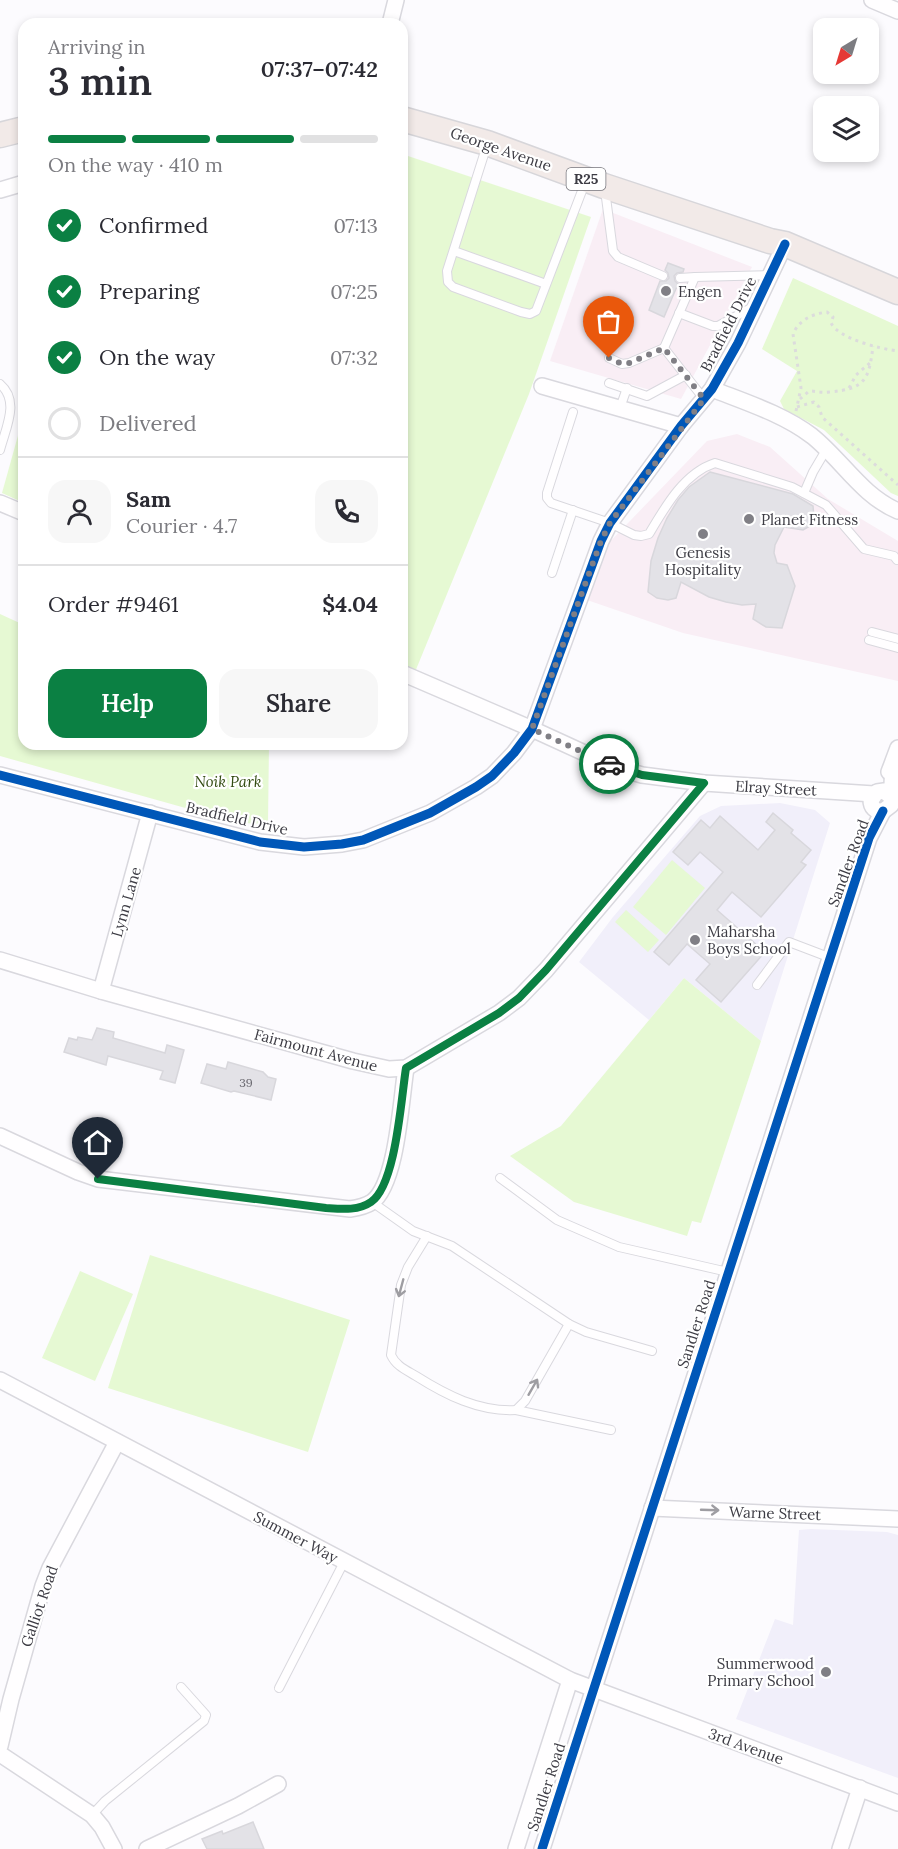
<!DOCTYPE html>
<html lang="en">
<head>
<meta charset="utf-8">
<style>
  :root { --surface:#fff; --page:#f7f7f7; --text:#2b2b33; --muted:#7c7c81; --line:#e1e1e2; --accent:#0b8043 }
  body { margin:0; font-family:Lora,serif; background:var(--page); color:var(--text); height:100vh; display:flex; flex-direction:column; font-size:22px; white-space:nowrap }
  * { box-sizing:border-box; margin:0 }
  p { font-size:20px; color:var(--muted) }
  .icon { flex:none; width:33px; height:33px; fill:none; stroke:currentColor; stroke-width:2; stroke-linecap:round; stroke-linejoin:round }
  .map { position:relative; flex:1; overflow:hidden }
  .panel { position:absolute; left:18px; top:18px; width:390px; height:732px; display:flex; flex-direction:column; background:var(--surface); border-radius:18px; box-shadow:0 3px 9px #0003 }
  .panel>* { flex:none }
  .needle { width:39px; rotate:218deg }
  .fabs { position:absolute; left:813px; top:18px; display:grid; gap:12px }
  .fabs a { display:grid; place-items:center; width:66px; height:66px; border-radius:12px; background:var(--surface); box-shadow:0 3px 9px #0003; font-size:30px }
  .pin { position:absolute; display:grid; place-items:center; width:51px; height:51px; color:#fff; margin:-62px -26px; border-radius:50% 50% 50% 0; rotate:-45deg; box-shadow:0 0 6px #0007 }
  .pin .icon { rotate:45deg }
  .courier { position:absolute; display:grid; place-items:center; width:60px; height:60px; margin:-30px; border:4px solid #0b8043; border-radius:50%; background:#fff; color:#222; box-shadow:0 2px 8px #0007 }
  .overview em { font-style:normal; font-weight:600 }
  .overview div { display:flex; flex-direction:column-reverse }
  .overview { display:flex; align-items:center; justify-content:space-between; height:102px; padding:0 30px }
  h1 { font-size:39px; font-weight:600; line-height:45px }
  .bar { display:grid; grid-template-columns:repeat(4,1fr); gap:9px 6px; align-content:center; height:72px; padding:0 30px }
  .bar i { height:8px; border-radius:4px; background:var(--line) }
  .bar .current { background:var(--accent) }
  .bar p { grid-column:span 4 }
  .line { display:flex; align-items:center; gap:15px; padding:0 30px; border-top:2px solid var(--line) }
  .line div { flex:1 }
  .round { display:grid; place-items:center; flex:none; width:63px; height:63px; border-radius:18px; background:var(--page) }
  ol { padding:0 30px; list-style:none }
  li { display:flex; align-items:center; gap:18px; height:66px }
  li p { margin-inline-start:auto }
  li .icon { padding:6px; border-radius:50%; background:var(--accent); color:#fff; stroke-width:4 }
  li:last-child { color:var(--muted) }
  li i { width:33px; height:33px; border:3px solid var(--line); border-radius:50% }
  .primary-button { display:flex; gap:12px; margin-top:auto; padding:12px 30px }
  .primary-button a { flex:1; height:69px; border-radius:18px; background:var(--accent); color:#fff; font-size:24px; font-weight:600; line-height:69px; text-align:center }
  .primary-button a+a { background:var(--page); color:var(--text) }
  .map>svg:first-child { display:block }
  .commercial { fill:#f9eef5 }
  .built { fill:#f1effa }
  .green { fill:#e6f9d3 }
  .building { fill:#e3e2e7; stroke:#d8d7dc; stroke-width:1.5 }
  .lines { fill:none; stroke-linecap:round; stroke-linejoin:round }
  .lane-casing { stroke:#d9d8de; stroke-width:10 }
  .street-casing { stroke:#d9d8de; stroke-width:18 }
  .primary-casing { stroke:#d7d6da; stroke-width:27 }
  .path { stroke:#dcdcdc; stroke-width:3; stroke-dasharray:3 4.5; stroke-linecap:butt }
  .lane { stroke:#fffeff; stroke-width:8 }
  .street { stroke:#fffeff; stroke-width:15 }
  .primary { stroke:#f2eae8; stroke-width:24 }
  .cycleway-casing { stroke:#fff; stroke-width:13 }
  .cycleway { stroke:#0057b8; stroke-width:9 }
  .oneway { stroke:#9e9da2 }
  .done { stroke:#807f85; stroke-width:6; stroke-dasharray:0 10.8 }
  .route { stroke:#0b8043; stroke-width:8 }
  .poi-dot { fill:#807f85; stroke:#fff; stroke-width:2 }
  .labels { text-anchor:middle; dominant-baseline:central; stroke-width:4.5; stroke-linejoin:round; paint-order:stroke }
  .number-label { font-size:12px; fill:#68676e }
  .shield { fill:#fff; stroke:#77767c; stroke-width:1.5 }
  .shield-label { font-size:14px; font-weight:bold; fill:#3d3c44 }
  .street-label { font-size:15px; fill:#3d3c44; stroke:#fff }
  .poi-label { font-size:15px; fill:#3d3c44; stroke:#fff; text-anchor:start }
  .park-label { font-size:15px; font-style:italic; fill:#334b12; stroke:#fff }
</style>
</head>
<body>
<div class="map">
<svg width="898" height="1849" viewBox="0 0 898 1849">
  <rect width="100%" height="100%" fill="#fcfbfe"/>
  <!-- commercial -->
  <g class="commercial">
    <polygon points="603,209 752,267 681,399 550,361"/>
    <polygon points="737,434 770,447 828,499 898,541 898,681 683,633 587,600 602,550 707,441"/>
  </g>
  <!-- built -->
  <g class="built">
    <polygon points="780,803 815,810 830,823 761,1041 684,978 649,1020 579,962 613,917 700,816 721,806"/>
    <polygon points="811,1529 887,1532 898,1535 898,1778 736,1719 775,1619 793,1625 799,1530"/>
  </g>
  <!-- green -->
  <g class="green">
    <polygon points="402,154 591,217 529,394 415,672 402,666"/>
    <polygon points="793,278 898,326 898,496 891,493 824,430 784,409 780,401 797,371 762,349"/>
    <polygon points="24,414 24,503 2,493"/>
    <polygon points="0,614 24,625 24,744 269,744 268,824 239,823 0,756"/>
    <polygon points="672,860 705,888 666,935 633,907"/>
    <polygon points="626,910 659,940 648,952 615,922"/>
    <polygon points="684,978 761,1041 701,1223 692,1221 687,1236 574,1202 510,1156 561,1126"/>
    <polygon points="150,1255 350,1320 308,1452 108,1388"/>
    <polygon points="80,1271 133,1294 95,1381 42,1358"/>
  </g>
  <!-- building -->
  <g class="building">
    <polygon points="668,263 684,269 683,272 677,273 674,276 675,281 678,284 664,317 649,310 660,281 666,281 669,278 668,273 665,270"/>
    <polygon points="710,472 793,494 813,506 814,518 810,526 803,530 784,527 775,545 774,553 777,563 787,565 795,586 782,628 766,627 753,619 756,604 742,605 726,602 709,597 681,582 676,598 668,600 657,598 648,592 651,561 658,538 667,518 678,500 689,487"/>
    <polygon points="773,813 793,830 791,833 811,850 801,862 806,865 761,917 732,892 717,910 765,952 721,1002 696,980 710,964 687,944 669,965 654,952 723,872 700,852 688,865 673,852 701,820 710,828 720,816 758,850 775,830 766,822"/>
    <polygon points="97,1028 114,1032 113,1038 165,1053 167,1045 184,1050 175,1083 160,1079 163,1071 108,1056 106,1065 64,1052 69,1038 77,1040 78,1037 92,1040"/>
    <polygon points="228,1062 263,1072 268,1077 276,1079 271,1100 234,1091 231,1092 201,1083 207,1064 226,1069"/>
    <polygon points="253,1822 264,1849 207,1849 202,1839 222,1831 223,1834"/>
  </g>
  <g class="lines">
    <defs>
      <g id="lane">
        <polyline points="487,145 447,271 448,282 453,287 521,312 530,314 536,311 585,183"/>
        <polyline points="605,190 613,251 618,257 663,276"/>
        <polyline points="454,251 546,284"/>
        <polyline points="680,278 695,277"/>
        <polyline points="679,313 713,326 718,326 751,308"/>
        <polyline points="609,358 622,364 629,363 664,348"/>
        <polyline points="609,383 647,396 686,375"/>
        <path d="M 0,384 C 20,401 6,427 0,450"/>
        <polyline points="704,399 664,348 695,277 770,275"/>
        <polyline points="620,408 627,388"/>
        <path d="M 573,412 L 547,493 L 547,498 L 551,503 L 610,523 L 634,535 L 641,536 L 649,534 C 665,507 684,473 715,463 L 792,487 L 826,505 L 864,549 L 894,556 L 897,560"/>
        <polyline points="804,493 813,472 826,450"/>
        <polyline points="552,573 573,510"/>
        <polyline points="872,632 898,639"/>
        <polyline points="869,640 898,648"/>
        <polyline points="757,985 789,942 831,958"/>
        <polyline points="500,1178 557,1220 619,1247 728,1272"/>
        <polyline points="372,1202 413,1231 452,1246 569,1324 586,1332 652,1351"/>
        <path d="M 427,1236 L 408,1267 L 401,1285 L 391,1355 C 396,1366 406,1370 416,1376 C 446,1395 479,1412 516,1410 L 525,1401 L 569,1324"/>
        <polyline points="516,1410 611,1430"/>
        <polyline points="279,1688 344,1562"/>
        <polyline points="92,1815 105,1801 204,1721 206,1715 181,1687"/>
      </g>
      <g id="street">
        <polyline points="872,0 898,11"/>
        <polyline points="390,24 396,0"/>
        <polyline points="0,190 24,183"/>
        <polyline points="542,386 681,426"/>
        <path d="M 712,389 C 745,402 783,414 812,436 C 842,460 862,496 898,511"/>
        <polyline points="0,503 24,513"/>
        <polyline points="402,673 532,729 615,767 642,775 704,783 874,794"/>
        <polyline points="889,772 898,748"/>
        <polyline points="0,775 260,842 304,847 342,844 363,840 430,813 476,787 492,776 514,753 532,729 601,541 610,523 681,426 712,389 738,343 785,244"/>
        <path d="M 890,796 L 884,791 L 877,792 L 871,800 C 871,807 875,812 883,811 L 891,805 L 893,764"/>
        <polyline points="0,960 101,991 353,1061 389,1069 406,1068 499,1013 519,998 546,970 704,783"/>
        <polyline points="101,991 150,813"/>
        <path d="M 0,1136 L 78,1172 L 98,1179 L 350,1209 C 357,1208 366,1206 372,1202 C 397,1184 401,1099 406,1068"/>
        <polyline points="0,1380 570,1680 898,1803"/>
        <polyline points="652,1508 898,1519"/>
        <polyline points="0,1746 11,1699 43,1586 50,1568 117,1442"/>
        <polyline points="0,1754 92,1815 102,1827 114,1849"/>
        <polyline points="147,1849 238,1806 278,1784"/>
        <polyline points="516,1849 570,1680"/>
        <polyline points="542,1849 869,838 883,811"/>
        <polyline points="840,1849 860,1788"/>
      </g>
      <g id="primary">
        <polyline points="402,119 487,143 604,186 770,241 785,244 898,292"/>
        <polyline points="0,135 24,129"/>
      </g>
    </defs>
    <!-- lane casing -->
    <use href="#lane" class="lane-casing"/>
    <!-- street casing -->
    <use href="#street" class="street-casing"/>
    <!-- primary casing -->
    <use href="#primary" class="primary-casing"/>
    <!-- path -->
    <g class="path">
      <polyline points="849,388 856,375 871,362"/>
      <path d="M 800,399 L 809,391 C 816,391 822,393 829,392 C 865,389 869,380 873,346"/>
      <polyline points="797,407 814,402 819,407 822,417 898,485"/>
      <path d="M 796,411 L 801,388 L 793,334 C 799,320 812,314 827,312 L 833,317 L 831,323 C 839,339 881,349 898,351"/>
    </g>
    <!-- lane -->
    <use href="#lane" class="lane"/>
    <!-- street -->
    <use href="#street" class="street"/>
    <!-- primary -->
    <use href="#primary" class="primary"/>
    <defs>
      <g id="cycleway">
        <polyline points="0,775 260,842 304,847 342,844 363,840 430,813 476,787 492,776 514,753 532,729 601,541 610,523 681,426 712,389 738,343 785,244"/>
        <polyline points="542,1849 869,838 883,811"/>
      </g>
    </defs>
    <!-- cycleway casing -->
    <use href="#cycleway" class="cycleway-casing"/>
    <!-- cycleway -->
    <use href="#cycleway" class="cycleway"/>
  </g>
  <!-- one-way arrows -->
  <defs><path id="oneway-shaft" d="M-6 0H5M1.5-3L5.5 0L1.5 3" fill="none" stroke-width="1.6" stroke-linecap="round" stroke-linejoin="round" transform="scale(1.5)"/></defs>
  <g class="oneway">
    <use href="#oneway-shaft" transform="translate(401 1288) rotate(105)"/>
    <use href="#oneway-shaft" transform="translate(533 1387) rotate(-60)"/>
    <use href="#oneway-shaft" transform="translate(710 1510) rotate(2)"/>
  </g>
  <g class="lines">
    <!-- done -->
    <polyline class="done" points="609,358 622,364 629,363 664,348 704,399 610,523 601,541 532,729 609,764"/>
    <!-- route -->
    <path class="route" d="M 98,1179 L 326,1208 C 341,1209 358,1211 371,1202 C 396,1185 401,1099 406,1068 L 499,1013 L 519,998 L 546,970 L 704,783 L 642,775 L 609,764"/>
  </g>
  <!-- markers -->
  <g class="poi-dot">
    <circle cx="666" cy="291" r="6"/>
    <circle cx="749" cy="519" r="6"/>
    <circle cx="703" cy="534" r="6"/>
    <circle cx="695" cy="940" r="6"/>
    <circle cx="826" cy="1672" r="6"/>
  </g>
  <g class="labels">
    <!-- number labels -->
    <g class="number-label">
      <text x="246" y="1082">39</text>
    </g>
    <!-- shield labels -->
    <rect class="shield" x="566.5" y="168" width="39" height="22" rx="4.5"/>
    <g class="shield-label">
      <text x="586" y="179">R25</text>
    </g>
    <!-- street labels -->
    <g class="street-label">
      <text transform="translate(501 149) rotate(19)">George Avenue</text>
      <text transform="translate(728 324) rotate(-63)">Bradfield Drive</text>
      <text transform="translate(776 788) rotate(3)">Elray Street</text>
      <text transform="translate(237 818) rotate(13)">Bradfield Drive</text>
      <text transform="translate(848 863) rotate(-70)">Sandler Road</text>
      <text transform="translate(126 902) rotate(-74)">Lynn Lane</text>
      <text transform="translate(316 1050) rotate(15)">Fairmount Avenue</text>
      <text transform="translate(696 1324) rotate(-72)">Sandler Road</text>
      <text transform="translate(775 1513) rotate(2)">Warne Street</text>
      <text transform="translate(296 1537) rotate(28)">Summer Way</text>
      <text transform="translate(39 1606) rotate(-71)">Galliot Road</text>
      <text transform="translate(746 1746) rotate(20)">3rd Avenue</text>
      <text transform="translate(546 1787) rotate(-72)">Sandler Road</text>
    </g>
    <!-- poi labels -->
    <g class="poi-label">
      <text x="678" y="291">Engen</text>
      <text x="761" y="519">Planet Fitness</text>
      <text x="703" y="552" text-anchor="middle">Genesis<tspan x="703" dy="17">Hospitality</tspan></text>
      <text x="707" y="931">Maharsha<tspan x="707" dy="17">Boys School</tspan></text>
      <text x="814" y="1663" text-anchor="end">Summerwood<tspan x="814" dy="17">Primary School</tspan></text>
    </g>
    <!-- park labels -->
    <g class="park-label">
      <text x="228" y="781">Noik Park</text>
    </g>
  </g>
</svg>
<div class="fabs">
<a><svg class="needle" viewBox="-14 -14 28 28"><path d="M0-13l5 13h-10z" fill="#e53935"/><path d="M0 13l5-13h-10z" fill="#7c7c81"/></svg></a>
<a><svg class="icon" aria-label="layers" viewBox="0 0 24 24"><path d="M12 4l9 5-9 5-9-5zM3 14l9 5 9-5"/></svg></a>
</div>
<div class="pin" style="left:609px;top:358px;background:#ea580c"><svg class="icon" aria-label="bag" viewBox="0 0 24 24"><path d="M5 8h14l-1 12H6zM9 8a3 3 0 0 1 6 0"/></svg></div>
<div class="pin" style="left:98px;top:1179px;background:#1f2937"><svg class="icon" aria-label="home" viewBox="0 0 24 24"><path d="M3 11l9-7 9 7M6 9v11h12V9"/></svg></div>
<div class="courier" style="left:609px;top:764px"><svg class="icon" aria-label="car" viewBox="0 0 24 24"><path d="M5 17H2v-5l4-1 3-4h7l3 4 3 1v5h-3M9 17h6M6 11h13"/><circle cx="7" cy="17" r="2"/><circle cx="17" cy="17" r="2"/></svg></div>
<section class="panel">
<div class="overview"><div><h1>3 min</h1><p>Arriving in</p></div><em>07:37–07:42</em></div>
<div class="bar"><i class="current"></i><i class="current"></i><i class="current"></i><i></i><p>On the way · 410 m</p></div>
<ol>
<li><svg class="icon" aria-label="check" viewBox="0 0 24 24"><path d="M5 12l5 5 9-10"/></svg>Confirmed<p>07:13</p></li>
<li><svg class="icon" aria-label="check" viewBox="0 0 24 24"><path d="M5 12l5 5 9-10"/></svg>Preparing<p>07:25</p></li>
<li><svg class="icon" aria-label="check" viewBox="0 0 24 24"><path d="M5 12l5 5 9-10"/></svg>On the way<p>07:32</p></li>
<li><i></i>Delivered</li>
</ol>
<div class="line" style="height:108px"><a class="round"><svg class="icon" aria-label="person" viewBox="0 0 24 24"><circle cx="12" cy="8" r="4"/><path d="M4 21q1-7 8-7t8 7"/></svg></a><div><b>Sam</b><p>Courier · 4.7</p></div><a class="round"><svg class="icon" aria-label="phone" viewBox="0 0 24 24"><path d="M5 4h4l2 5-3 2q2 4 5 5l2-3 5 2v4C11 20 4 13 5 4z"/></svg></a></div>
<div class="line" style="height:78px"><div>Order #9461</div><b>$4.04</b></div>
<div class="primary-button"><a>Help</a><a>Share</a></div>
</section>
</div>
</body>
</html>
